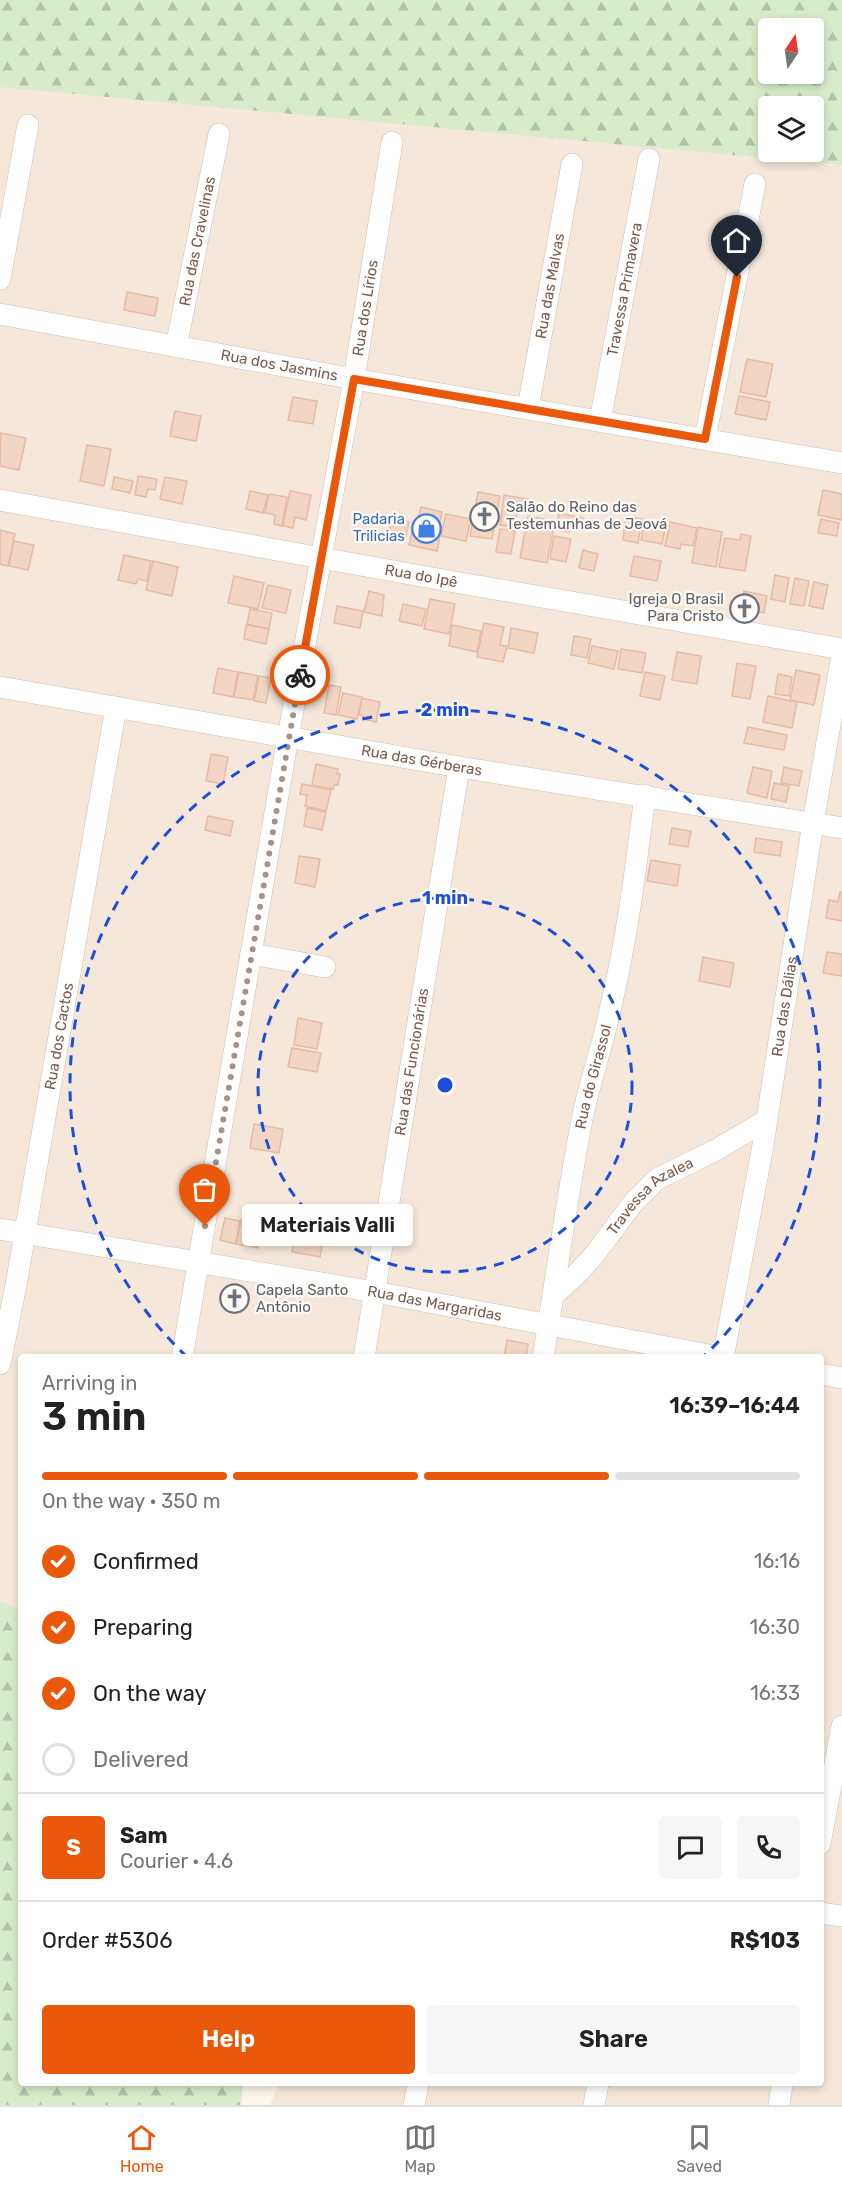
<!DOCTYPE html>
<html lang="en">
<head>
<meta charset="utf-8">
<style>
  :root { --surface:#fff; --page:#f6f6f6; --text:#222; --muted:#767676; --line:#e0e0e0; --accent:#ea580c }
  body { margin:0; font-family:Rubik,sans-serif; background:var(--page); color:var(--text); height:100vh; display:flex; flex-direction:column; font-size:22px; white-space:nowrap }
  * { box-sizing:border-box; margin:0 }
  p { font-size:20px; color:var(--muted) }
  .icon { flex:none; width:33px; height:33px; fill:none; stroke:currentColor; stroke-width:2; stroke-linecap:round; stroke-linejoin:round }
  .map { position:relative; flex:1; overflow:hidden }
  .sheet { position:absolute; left:18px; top:1354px; width:806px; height:732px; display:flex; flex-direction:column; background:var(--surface); border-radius:6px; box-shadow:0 3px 9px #0003 }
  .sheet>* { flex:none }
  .needle { width:39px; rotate:13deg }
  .fabs { position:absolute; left:758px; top:18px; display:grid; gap:12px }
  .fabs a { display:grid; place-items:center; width:66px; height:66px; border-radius:6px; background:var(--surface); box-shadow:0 3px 9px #0003; font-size:30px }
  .pin { position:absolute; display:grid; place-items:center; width:51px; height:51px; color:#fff; margin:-62px -26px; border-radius:50% 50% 50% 0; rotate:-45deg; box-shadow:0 0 6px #0007 }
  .pin .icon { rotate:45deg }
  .courier { position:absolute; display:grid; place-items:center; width:60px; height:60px; margin:-30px; border:4px solid #ea580c; border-radius:50%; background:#fff; color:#222; box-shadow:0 2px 8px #0007 }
  .bubble { position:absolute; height:42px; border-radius:6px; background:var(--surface); box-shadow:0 3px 9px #0003; font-size:20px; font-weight:600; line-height:42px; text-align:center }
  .head em { font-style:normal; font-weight:600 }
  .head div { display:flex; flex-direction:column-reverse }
  .head { display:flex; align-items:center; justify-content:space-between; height:102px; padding:0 24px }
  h1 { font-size:39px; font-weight:600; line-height:45px }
  .bar { display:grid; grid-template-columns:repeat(4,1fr); gap:9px 6px; align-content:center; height:72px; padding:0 24px }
  .bar i { height:8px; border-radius:4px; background:var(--line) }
  .bar .on { background:var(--accent) }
  .bar p { grid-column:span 4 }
  .line { display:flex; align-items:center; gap:15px; padding:0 24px; border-top:2px solid var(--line) }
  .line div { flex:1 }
  .round { display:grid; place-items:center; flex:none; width:63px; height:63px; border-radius:6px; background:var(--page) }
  ol { padding:0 24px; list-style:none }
  li { display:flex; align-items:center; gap:18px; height:66px }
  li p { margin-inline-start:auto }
  li .icon { padding:6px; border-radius:50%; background:var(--accent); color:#fff; stroke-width:4 }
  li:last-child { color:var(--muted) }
  li i { width:33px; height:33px; border:3px solid var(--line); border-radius:50% }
  .action { display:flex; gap:12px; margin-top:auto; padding:12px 24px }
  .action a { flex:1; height:69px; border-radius:6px; background:var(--accent); color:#fff; font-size:24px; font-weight:600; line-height:69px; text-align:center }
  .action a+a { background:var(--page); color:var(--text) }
  .dock { display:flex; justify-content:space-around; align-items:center; height:84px; border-top:2px solid var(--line); background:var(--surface); font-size:16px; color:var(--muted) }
  .dock a { display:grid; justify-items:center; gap:3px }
  .dock .on { color:var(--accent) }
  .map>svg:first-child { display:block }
  .residential { fill:#f5e8da }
  .forest { fill:url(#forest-firs); fill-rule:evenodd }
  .building { fill:#f3d5c3; stroke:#e6bba3; stroke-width:1.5 }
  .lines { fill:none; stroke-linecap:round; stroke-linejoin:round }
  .minor-casing { stroke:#d1beb0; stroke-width:22 }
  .minor { stroke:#fff; stroke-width:21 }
  .done { stroke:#a89285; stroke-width:6; stroke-dasharray:0 10.8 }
  .route { stroke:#ea580c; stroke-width:8 }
  .ring { fill:none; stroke:#1d4ed8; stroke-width:3; stroke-dasharray:10 8 }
  .labels { text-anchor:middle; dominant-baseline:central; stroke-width:4.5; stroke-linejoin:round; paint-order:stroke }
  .street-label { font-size:15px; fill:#7a5c4d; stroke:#fffaf3 }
  .worship-label { font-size:15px; fill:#5b616d; stroke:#fffaf3; text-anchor:start }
  .shop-label { font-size:15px; fill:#366cbe; stroke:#fffaf3; text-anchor:end }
  .centre { fill:#1d4ed8; stroke:#fffaf3; stroke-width:3 }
  .ring-label { font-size:18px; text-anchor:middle; font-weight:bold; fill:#1d4ed8; stroke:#fffaf3; stroke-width:4.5; stroke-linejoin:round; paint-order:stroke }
</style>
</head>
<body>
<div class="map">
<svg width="842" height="2105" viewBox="0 0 842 2105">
  <defs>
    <pattern id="forest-firs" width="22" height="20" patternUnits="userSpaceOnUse" patternTransform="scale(1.5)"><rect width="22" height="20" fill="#d8ecc9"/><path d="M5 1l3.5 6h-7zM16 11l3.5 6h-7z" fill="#b4c2a5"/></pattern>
  </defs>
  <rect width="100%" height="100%" fill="#fdf6ec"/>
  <!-- residential -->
  <polygon class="residential" points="0,85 842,157 842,2105 270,2105 279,2084 820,2084 820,1358 21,1358 21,1623 0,1614"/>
  <!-- forest -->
  <g class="forest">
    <path d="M 0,0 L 842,0 L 842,165 L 0,87 ZM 768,28 L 813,28 L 813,74 L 768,74 ZM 768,106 L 813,106 L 813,152 L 768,152 Z"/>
    <polygon points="0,1601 21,1610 21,2084 243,2084 241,2105 0,2105"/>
  </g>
  <!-- building -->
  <g class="building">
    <polygon points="127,292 158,298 155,316 124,310"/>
    <polygon points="747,359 773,364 766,397 740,392"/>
    <polygon points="739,396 770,402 766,420 735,414"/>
    <polygon points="293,397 317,401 313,424 288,420"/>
    <polygon points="175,411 201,416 196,441 170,436"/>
    <polygon points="1,433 26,438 19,470 0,466"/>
    <polygon points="87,445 111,449 104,486 80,481"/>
    <polygon points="138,476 157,479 155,490 148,489 146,497 135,495"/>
    <polygon points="114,477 133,481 130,493 112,489"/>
    <polygon points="165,477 187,481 182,504 160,499"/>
    <polygon points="823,490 842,494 842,520 818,515"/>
    <polygon points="250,491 268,495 263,513 246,509"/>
    <polygon points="290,491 311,495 306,520 295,517 293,528 283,526"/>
    <polygon points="478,492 500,496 492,539 470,536"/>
    <polygon points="269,494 287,497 282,526 274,524 275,515 265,513"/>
    <polygon points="504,495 528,499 525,513 517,511 515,527 500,525"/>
    <polygon points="421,507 442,512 438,530 441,531 437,551 409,545 413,525 417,526"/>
    <polygon points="559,513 583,518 582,526 571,523 569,532 556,530"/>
    <polygon points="446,514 471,519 466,541 441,536"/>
    <polygon points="528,516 555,521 547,563 520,558"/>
    <polygon points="626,516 642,519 638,543 623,540"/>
    <polygon points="392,518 409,522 405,540 388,536"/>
    <polygon points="821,519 839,523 837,536 818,533"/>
    <polygon points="645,520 666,524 662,544 641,540"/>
    <polygon points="670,522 697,528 693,546 681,544 680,549 665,546"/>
    <polygon points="698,527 722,532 716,567 692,563"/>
    <polygon points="500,529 515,531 511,554 496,552"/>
    <polygon points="0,530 15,534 8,566 0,564"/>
    <polygon points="741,534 751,536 745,571 719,567 725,538 740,540"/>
    <polygon points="554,536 571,539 566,562 550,559"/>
    <polygon points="14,541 34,545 28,570 9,566"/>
    <polygon points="583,550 598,554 594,571 579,568"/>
    <polygon points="124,555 151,561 147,581 138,579 136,584 118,580"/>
    <polygon points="634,556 661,561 657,581 630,576"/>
    <polygon points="153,561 178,567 172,596 146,590"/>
    <polygon points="775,575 789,578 785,602 771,599"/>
    <polygon points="234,576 264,583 258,609 228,603"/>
    <polygon points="795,578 809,581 804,606 790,604"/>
    <polygon points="814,582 828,585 823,609 809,606"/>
    <polygon points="268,585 291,590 286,613 262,608"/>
    <polygon points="369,591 384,595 382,616 364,612"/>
    <polygon points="744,591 767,596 764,613 741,609"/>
    <polygon points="430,599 455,604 449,634 424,629"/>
    <polygon points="403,604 426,609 422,626 399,621"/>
    <polygon points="337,606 363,611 360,628 334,623"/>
    <polygon points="250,609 272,613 269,629 247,624"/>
    <polygon points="484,623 504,627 500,645 507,646 503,662 477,657"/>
    <polygon points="246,625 269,629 266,644 244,639"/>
    <polygon points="452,625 481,631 477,652 449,646"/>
    <polygon points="511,628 538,633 534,653 508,648"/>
    <polygon points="574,636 591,639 587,658 571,655"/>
    <polygon points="592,646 618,651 614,669 588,663"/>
    <polygon points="621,649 646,653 642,673 618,669"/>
    <polygon points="677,652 701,656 697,684 672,680"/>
    <polygon points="737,663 756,666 750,699 732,696"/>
    <polygon points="218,668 238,672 233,697 213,693"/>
    <polygon points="796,670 820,675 814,705 790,700"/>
    <polygon points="239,672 258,676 253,700 234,697"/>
    <polygon points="645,672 665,676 660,700 640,696"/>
    <polygon points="778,674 792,677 789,696 775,694"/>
    <polygon points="259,676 271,678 266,703 254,701"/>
    <polygon points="329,685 341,687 336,715 324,713"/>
    <polygon points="343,693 362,697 357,719 338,715"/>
    <polygon points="768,696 797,702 792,728 763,722"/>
    <polygon points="362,698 380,702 376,722 363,719 363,716 359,715"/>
    <polygon points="748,727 787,735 784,750 744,743"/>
    <polygon points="211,754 228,757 223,784 206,781"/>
    <polygon points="316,764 338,769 337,774 340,774 338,785 334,785 333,789 312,785"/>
    <polygon points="753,767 772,771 767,798 747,793"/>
    <polygon points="784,767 802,771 799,786 781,783"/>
    <polygon points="774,783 789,786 786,802 771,799"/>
    <polygon points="302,784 331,790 326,811 305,806 307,795 300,794"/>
    <polygon points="307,808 326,812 322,830 304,826"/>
    <polygon points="208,816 233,821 230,836 205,830"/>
    <polygon points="672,828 691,831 688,847 669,844"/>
    <polygon points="756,838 782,842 780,856 754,852"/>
    <polygon points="299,856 320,859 315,887 295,883"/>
    <polygon points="651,860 680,865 677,886 647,881"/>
    <polygon points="840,892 842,892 842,921 826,918 829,900 838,902"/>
    <polygon points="827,952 842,954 842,976 823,973"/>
    <polygon points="703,957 734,963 730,987 699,981"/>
    <polygon points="298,1018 322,1023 317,1049 294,1045"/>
    <polygon points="292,1048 321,1053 317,1072 288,1067"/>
    <polygon points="254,1124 283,1129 279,1153 250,1148"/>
    <polygon points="225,1218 240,1221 236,1244 220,1240"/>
    <polygon points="241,1220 263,1225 258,1248 236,1244"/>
    <polygon points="296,1230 324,1235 320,1257 292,1252"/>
    <polygon points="229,1286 244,1289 241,1311 225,1309"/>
    <polygon points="507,1340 528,1344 526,1358 504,1358"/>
  </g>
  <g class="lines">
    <defs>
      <g id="minor">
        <polyline points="0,279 28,125"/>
        <path id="s1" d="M 0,314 L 354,379 L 842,463"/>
        <path id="s2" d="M 176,347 L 219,134"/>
        <path id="s3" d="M 528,408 L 572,164"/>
        <path id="s4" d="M 600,421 L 649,159"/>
        <polyline points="705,439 755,184"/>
        <path id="s5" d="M 0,500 L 449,581 L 842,649"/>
        <path id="s6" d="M 0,687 L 459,767 L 842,828"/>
        <polyline points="251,954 325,967"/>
        <path id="s7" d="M 0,1229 L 375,1292 L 725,1358"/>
        <path id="s8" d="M 555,1294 L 575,1276 L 595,1254 L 633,1203 L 657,1179 L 716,1150 L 765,1121"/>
        <path id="s9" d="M 182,1358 L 288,737 L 354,379 L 392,142"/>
        <path id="s10" d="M 364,1358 L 459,767"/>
        <path id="s11" d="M 543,1358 C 556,1280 566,1202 581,1125 C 588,1086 602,1049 610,1010 C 627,940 636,867 645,795"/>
        <path id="s12" d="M 723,1358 L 762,1151 L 813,823 L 842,655"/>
        <path id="s13" d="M 0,1364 L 16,1285 L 116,707"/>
        <polyline points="820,1374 842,1378"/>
        <polyline points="820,1844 842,1726"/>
        <polyline points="820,1913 842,1916"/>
        <polyline points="414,2105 418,2084"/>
        <polyline points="594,2105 598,2084"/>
        <polyline points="779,2105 782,2084"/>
      </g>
    </defs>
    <!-- minor casing -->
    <use href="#minor" class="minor-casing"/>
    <!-- minor -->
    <use href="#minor" class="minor"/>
  </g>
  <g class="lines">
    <!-- done -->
    <polyline class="done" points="205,1226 300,675"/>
    <!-- route -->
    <polyline class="route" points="300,675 354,379 705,439 737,277"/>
  </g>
  <!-- distance rings -->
  <g class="ring">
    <circle cx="445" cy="1085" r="187"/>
    <path d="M187 1357A375 375 0 1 1 703 1357"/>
  </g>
  <!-- icons -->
  <defs>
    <symbol id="church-ring" viewBox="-11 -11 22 22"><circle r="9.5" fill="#fffaf3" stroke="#6b7280" stroke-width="1.5"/><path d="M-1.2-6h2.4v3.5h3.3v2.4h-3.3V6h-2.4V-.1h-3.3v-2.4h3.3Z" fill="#6b7280"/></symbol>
    <symbol id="shop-ring" viewBox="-11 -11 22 22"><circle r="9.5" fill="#fffaf3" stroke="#3f7fe0" stroke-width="1.5"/><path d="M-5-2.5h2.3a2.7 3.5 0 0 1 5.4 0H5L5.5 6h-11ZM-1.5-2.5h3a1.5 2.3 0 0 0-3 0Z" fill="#3f7fe0"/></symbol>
  </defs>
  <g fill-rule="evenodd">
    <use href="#church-ring" x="468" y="500" width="33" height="33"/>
    <use href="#shop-ring" x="410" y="512" width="33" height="33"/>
    <use href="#church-ring" x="728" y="592" width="33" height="33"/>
    <use href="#church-ring" x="218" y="1282" width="33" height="33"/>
  </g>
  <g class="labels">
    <!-- street labels -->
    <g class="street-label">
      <text stroke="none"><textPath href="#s2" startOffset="108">Rua das Cravelinas</textPath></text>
      <text stroke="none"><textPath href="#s3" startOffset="124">Rua das Malvas</textPath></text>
      <text stroke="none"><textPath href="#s4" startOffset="134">Travessa Primavera</textPath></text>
      <text stroke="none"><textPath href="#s9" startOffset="1066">Rua dos Lírios</textPath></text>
      <text stroke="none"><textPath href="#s1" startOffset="284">Rua dos Jasmins</textPath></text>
      <text stroke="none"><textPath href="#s5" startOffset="428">Rua do Ipê</textPath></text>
      <text stroke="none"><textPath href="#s6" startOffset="428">Rua das Gérberas</textPath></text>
      <text stroke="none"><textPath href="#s12" startOffset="357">Rua das Dálias</textPath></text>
      <text stroke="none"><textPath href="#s13" startOffset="333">Rua dos Cactos</textPath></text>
      <text stroke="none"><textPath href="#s10" startOffset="300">Rua das Funcionárias</textPath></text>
      <text stroke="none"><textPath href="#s11" startOffset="286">Rua do Girassol</textPath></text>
      <text stroke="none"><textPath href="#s8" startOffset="138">Travessa Azalea</textPath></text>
      <text stroke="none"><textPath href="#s7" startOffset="441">Rua das Margaridas</textPath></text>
    </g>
    <!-- worship labels -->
    <g class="worship-label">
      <text x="506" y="507">Salão do Reino das<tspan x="506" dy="17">Testemunhas de Jeová</tspan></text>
      <text x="724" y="599" text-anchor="end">Igreja O Brasil<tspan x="724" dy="17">Para Cristo</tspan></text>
      <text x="256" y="1290">Capela Santo<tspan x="256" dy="17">Antônio</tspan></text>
    </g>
    <!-- shop labels -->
    <g class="shop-label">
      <text x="405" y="519">Padaria<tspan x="405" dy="17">Trilicias</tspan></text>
    </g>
  </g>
  <circle cx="445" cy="1085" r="9" class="centre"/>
  <g class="ring-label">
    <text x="445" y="716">2 min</text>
    <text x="445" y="904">1 min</text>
  </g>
</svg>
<div class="fabs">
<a><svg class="needle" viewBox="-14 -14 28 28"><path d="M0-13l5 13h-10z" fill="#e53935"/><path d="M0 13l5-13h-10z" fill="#767676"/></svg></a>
<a><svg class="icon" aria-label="layers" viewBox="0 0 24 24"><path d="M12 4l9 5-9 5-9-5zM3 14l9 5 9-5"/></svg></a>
</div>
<div class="pin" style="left:205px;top:1226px;background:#ea580c"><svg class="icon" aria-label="bag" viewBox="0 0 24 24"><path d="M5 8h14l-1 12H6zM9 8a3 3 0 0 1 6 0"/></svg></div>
<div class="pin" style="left:737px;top:277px;background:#1f2937"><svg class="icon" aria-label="home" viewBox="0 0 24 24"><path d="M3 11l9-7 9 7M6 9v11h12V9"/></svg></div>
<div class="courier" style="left:300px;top:675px"><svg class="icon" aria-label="bike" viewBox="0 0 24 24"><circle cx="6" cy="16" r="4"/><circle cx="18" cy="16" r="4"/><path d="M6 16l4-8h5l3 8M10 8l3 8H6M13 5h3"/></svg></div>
<div class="bubble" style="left:242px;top:1204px;width:171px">Materiais Valli</div>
<section class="sheet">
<div class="head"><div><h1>3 min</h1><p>Arriving in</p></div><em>16:39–16:44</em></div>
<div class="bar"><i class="on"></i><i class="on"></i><i class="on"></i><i></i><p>On the way · 350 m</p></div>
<ol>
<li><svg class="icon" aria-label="check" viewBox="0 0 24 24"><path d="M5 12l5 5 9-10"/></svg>Confirmed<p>16:16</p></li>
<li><svg class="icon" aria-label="check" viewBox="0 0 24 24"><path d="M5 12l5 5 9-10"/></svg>Preparing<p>16:30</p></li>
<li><svg class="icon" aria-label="check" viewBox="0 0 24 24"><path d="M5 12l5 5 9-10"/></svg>On the way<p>16:33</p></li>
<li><i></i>Delivered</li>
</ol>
<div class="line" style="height:108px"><b class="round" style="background:var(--accent);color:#fff">S</b><div><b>Sam</b><p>Courier · 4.6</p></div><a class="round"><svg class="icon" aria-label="chat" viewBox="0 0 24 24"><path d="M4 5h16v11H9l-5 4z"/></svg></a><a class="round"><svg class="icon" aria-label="phone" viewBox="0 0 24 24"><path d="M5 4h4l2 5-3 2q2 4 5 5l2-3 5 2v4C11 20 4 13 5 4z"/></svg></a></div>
<div class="line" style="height:78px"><div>Order #5306</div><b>R$103</b></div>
<div class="action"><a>Help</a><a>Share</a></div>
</section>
</div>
<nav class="dock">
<a class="on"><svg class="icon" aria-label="home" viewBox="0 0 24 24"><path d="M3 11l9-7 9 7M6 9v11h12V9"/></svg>Home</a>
<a><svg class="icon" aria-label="map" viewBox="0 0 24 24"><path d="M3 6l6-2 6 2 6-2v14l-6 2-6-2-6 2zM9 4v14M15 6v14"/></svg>Map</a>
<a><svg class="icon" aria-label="saved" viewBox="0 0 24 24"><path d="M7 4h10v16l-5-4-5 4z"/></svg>Saved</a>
</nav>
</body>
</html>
